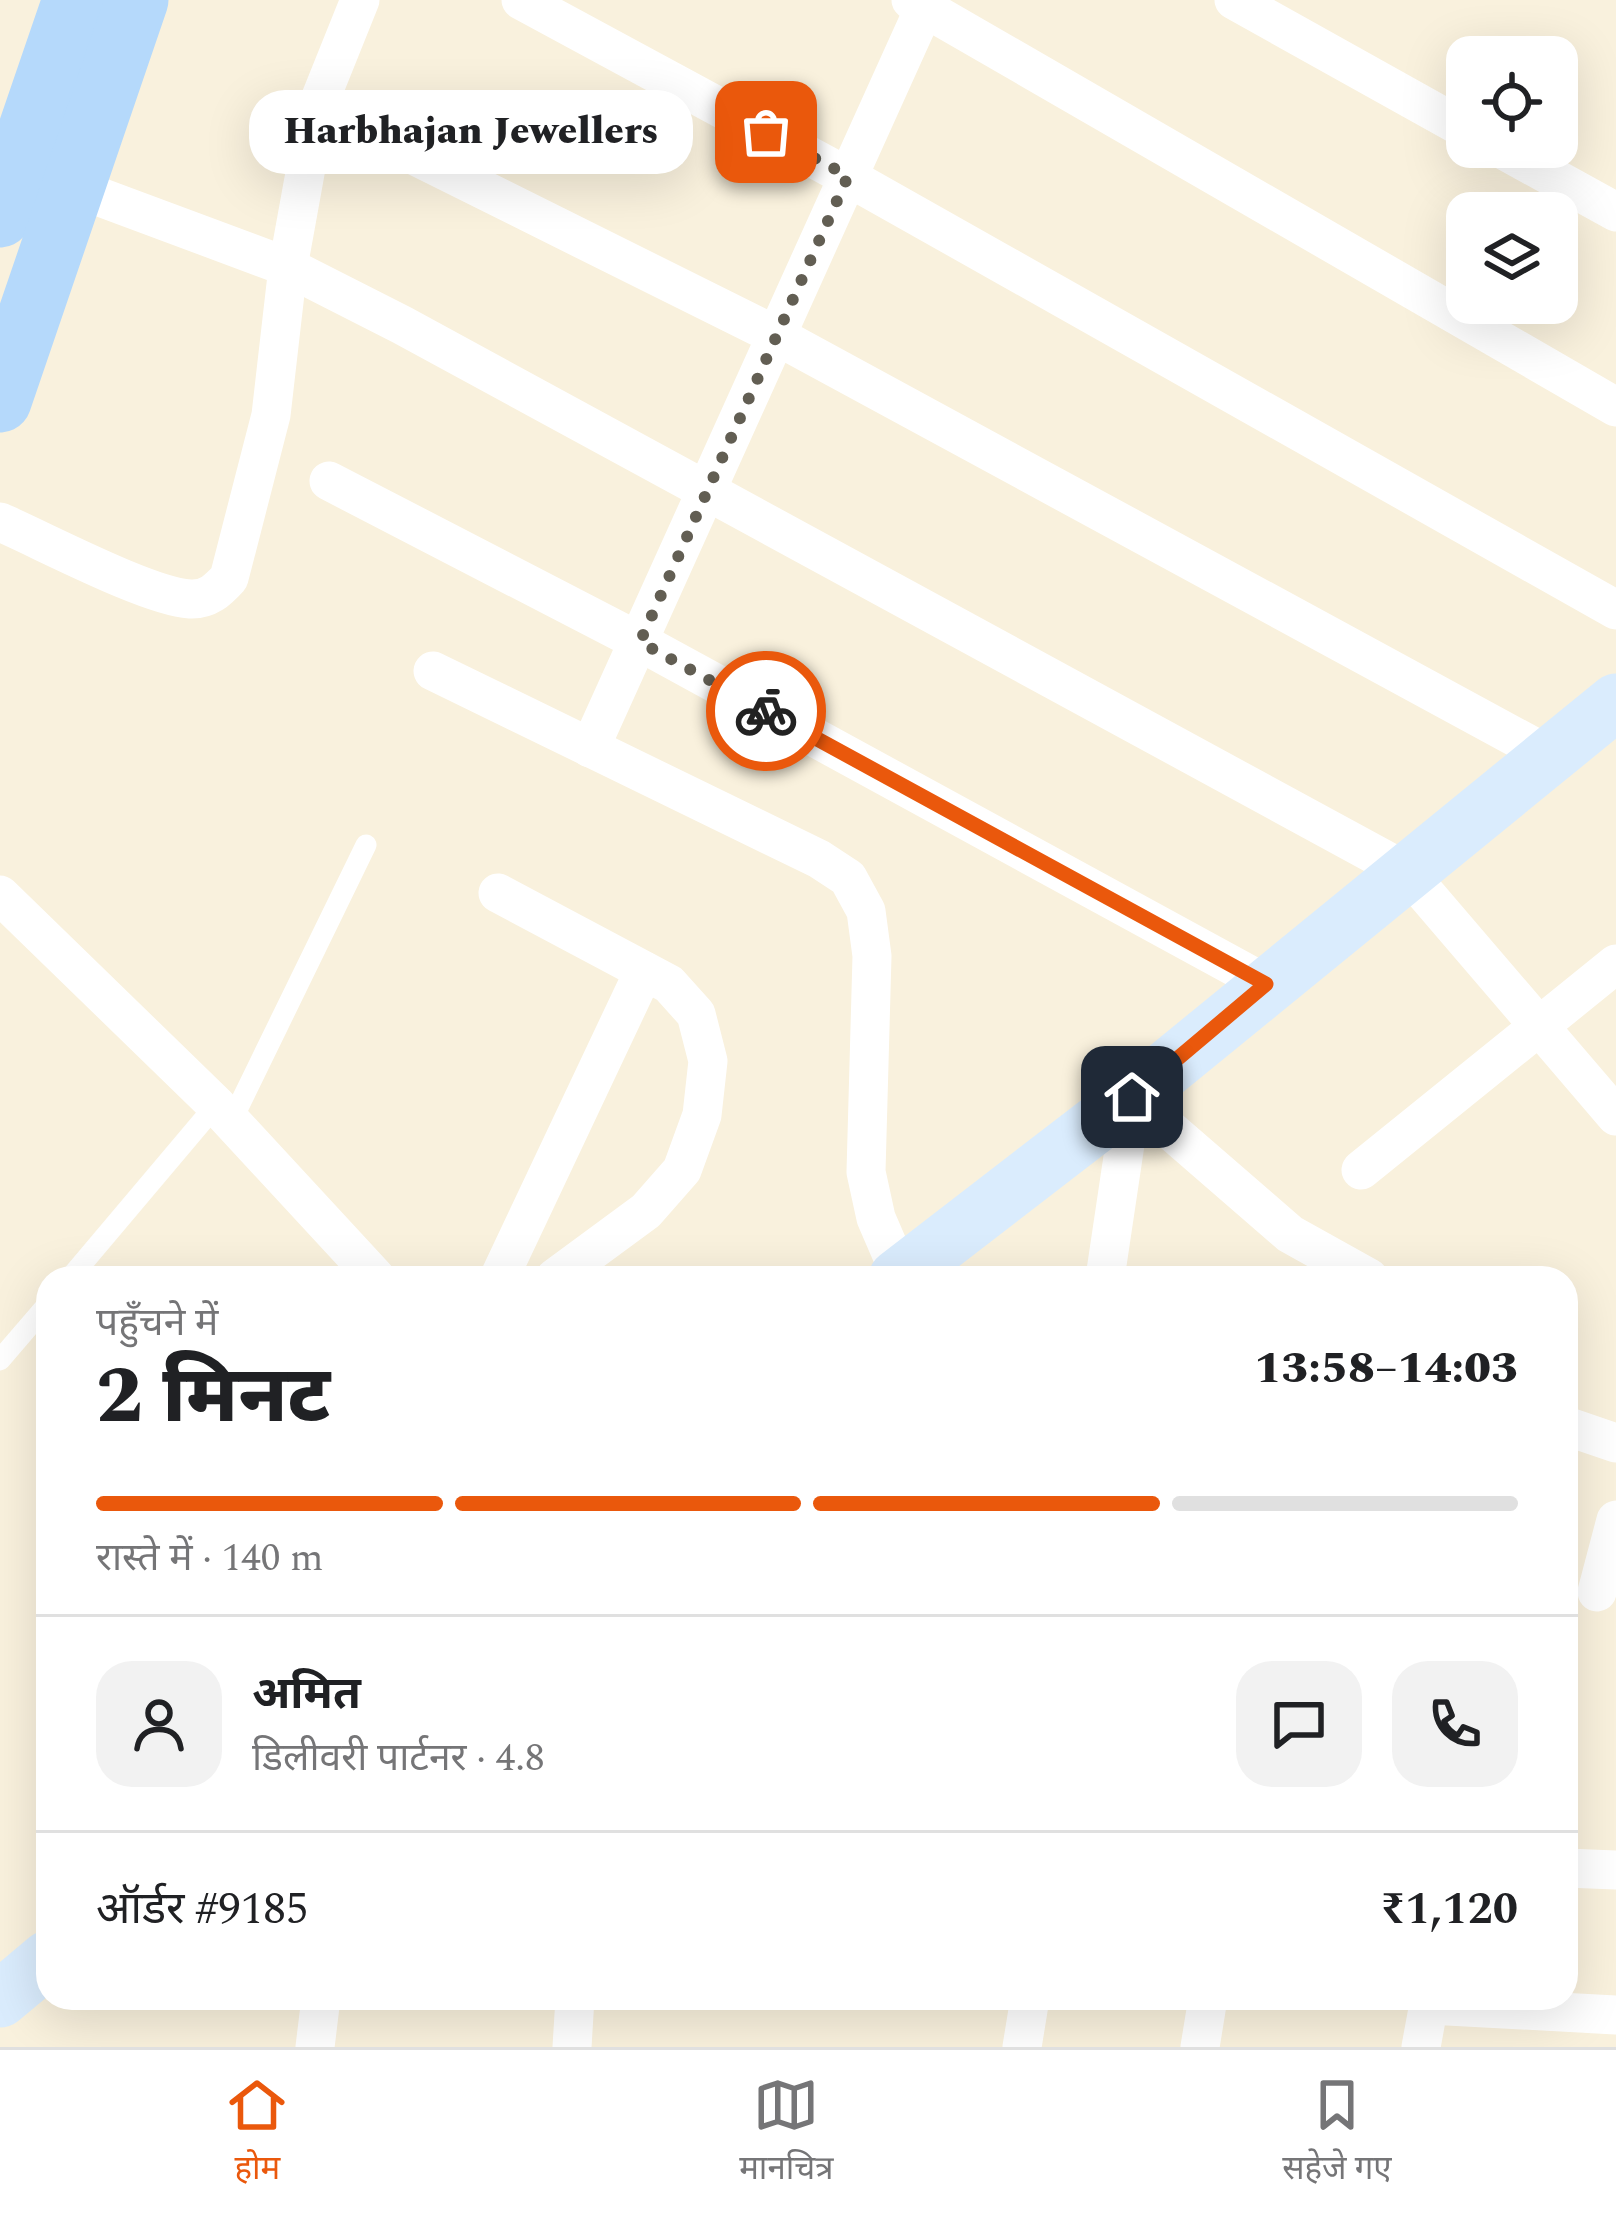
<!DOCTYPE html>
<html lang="hi">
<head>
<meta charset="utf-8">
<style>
  :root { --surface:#fff; --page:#f2f2f2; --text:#202124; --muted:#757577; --line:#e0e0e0; --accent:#ea580c }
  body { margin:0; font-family:Spectral,"Noto Sans Devanagari",serif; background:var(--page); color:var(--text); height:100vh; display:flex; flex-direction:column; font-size:45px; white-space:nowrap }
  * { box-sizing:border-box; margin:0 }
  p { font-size:39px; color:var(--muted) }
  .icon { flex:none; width:66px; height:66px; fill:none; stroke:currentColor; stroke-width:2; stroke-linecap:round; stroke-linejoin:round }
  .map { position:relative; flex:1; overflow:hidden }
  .details { position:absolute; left:36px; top:1266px; width:1542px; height:744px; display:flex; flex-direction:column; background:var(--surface); border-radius:36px; box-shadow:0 12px 48px #0002 }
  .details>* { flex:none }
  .buttons { position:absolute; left:1446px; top:36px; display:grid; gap:24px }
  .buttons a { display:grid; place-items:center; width:132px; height:132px; border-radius:24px; background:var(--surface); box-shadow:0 12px 48px #0002; font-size:60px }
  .pin { position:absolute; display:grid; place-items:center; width:102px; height:102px; color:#fff; margin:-51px; border-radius:24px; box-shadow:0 6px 18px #0006 }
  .courier { position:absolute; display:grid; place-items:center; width:120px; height:120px; margin:-60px; border:9px solid #ea580c; border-radius:50%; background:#fff; color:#222; box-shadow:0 3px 15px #0007 }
  .bubble { position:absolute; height:84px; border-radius:36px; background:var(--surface); box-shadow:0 12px 48px #0002; font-size:39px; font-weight:800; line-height:84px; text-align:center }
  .headline em { font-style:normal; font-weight:800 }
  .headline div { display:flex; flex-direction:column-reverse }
  .headline { display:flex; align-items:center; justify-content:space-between; height:204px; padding:0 60px }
  h1 { font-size:78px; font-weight:800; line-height:90px }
  .bar { display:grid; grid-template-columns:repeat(4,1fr); gap:18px 12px; align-content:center; height:144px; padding:0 60px }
  .bar i { height:15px; border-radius:9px; background:var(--line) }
  .bar .current { background:var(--accent) }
  .bar p { grid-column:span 4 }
  .line { display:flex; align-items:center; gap:30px; padding:0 60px; border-top:3px solid var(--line) }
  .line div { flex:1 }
  .round { display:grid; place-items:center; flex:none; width:126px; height:126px; border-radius:36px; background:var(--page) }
  .menu { display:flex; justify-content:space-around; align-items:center; height:168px; border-top:3px solid var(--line); background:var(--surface); font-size:33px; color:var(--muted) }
  .menu a { display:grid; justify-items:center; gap:6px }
  .menu .current { color:var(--accent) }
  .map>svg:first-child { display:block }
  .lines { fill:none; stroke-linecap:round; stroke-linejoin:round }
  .service { stroke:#fff; stroke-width:21 }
  .minor { stroke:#fff; stroke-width:39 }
  .secondary { stroke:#daecfd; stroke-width:57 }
  .primary { stroke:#b5d9fb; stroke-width:63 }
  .done { stroke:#625e53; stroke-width:12; stroke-dasharray:0 21.6 }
  .route { stroke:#ea580c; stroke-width:15 }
</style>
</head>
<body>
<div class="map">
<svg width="1616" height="2047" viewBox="0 0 1616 2047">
  <rect width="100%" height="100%" fill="#f9f1dd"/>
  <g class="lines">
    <!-- service -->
    <g class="service">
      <polyline points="231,1122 366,845"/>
      <polyline points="70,1278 216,1105"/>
      <polyline points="0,1360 48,1304"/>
    </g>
    <!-- minor -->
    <g class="minor">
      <polyline points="521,0 848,177 1616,610"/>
      <polyline points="911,0 1616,407"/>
      <polyline points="1234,0 1467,130"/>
      <polyline points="317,107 777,336 1552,757"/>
      <polyline points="1498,147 1616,212"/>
      <polyline points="73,187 288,267 402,325 1407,872 1616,1116"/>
      <polyline points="329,481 640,642 1266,984"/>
      <path d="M 0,522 C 44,541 147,596 190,599 C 208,600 218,590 229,578 L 271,415 L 288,267 L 317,107 L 360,0"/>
      <polyline points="433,671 819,859 848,878 866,911 872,956 866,1172 876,1218 901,1276"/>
      <polyline points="590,748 928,0"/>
      <polyline points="498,893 669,984 696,1014 708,1061 702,1115 682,1170 646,1211 555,1278"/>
      <polyline points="0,895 216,1105 376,1278"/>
      <polyline points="1132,1097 1290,1234 1369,1278"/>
      <polyline points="1361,1170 1616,964"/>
      <polyline points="499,1278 644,971"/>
      <polyline points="1105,1278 1132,1097"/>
      <polyline points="1566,1426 1616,1443"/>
      <polyline points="1597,1592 1616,1520"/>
      <polyline points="1566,1868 1616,1870"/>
      <polyline points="1429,2005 1616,2015"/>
      <polyline points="315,2047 321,1998"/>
      <polyline points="572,2047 575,1998"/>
      <polyline points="1022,2047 1030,1998"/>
      <polyline points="1200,2047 1208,1998"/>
      <polyline points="1421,2047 1430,1998"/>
    </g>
    <!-- secondary -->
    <g class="secondary">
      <polyline points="897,1278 1132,1097 1616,702"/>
      <polyline points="0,1999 48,1959"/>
    </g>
    <!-- primary -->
    <g class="primary">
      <polyline points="0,216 74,0"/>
      <polyline points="0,401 137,0"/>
    </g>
  </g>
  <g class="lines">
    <!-- done -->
    <polyline class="done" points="766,711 640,642 848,176 766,132"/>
    <!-- route -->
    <polyline class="route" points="766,711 1266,984 1132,1097"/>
  </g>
</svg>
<div class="buttons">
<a><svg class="icon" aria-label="locate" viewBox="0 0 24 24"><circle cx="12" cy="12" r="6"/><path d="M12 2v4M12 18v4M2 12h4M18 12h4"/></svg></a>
<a><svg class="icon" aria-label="layers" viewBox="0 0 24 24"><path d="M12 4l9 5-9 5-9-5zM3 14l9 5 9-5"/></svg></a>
</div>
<div class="pin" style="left:766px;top:132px;background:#ea580c"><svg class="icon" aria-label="bag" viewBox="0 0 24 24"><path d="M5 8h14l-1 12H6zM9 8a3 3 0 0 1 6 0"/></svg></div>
<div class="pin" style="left:1132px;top:1097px;background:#1f2937"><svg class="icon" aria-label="home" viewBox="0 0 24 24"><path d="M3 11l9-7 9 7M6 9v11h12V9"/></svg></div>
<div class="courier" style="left:766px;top:711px"><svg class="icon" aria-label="bike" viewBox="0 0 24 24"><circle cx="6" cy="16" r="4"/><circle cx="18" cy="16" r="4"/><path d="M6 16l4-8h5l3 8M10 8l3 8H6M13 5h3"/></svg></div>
<div class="bubble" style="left:249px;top:90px;width:444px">Harbhajan Jewellers</div>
<section class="details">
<div class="headline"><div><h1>2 मिनट</h1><p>पहुँचने में</p></div><em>13:58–14:03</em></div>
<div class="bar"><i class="current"></i><i class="current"></i><i class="current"></i><i></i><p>रास्ते में · 140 m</p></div>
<div class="line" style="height:216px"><a class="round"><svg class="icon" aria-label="person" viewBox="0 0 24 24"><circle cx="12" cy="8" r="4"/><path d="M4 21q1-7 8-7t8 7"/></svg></a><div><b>अमित</b><p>डिलीवरी पार्टनर · 4.8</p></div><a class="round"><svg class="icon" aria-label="chat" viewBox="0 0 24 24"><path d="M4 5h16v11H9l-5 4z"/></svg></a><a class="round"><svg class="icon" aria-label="phone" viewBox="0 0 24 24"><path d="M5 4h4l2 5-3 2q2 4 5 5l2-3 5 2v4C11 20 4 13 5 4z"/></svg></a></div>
<div class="line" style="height:156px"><div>ऑर्डर #9185</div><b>₹1,120</b></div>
</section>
</div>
<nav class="menu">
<a class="current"><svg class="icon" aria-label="home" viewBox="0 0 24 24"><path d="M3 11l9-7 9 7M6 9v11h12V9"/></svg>होम</a>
<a><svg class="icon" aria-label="map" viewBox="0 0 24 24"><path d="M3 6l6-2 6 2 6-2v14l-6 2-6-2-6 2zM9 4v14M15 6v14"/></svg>मानचित्र</a>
<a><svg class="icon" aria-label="saved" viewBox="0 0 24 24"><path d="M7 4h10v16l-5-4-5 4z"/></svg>सहेजे गए</a>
</nav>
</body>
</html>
